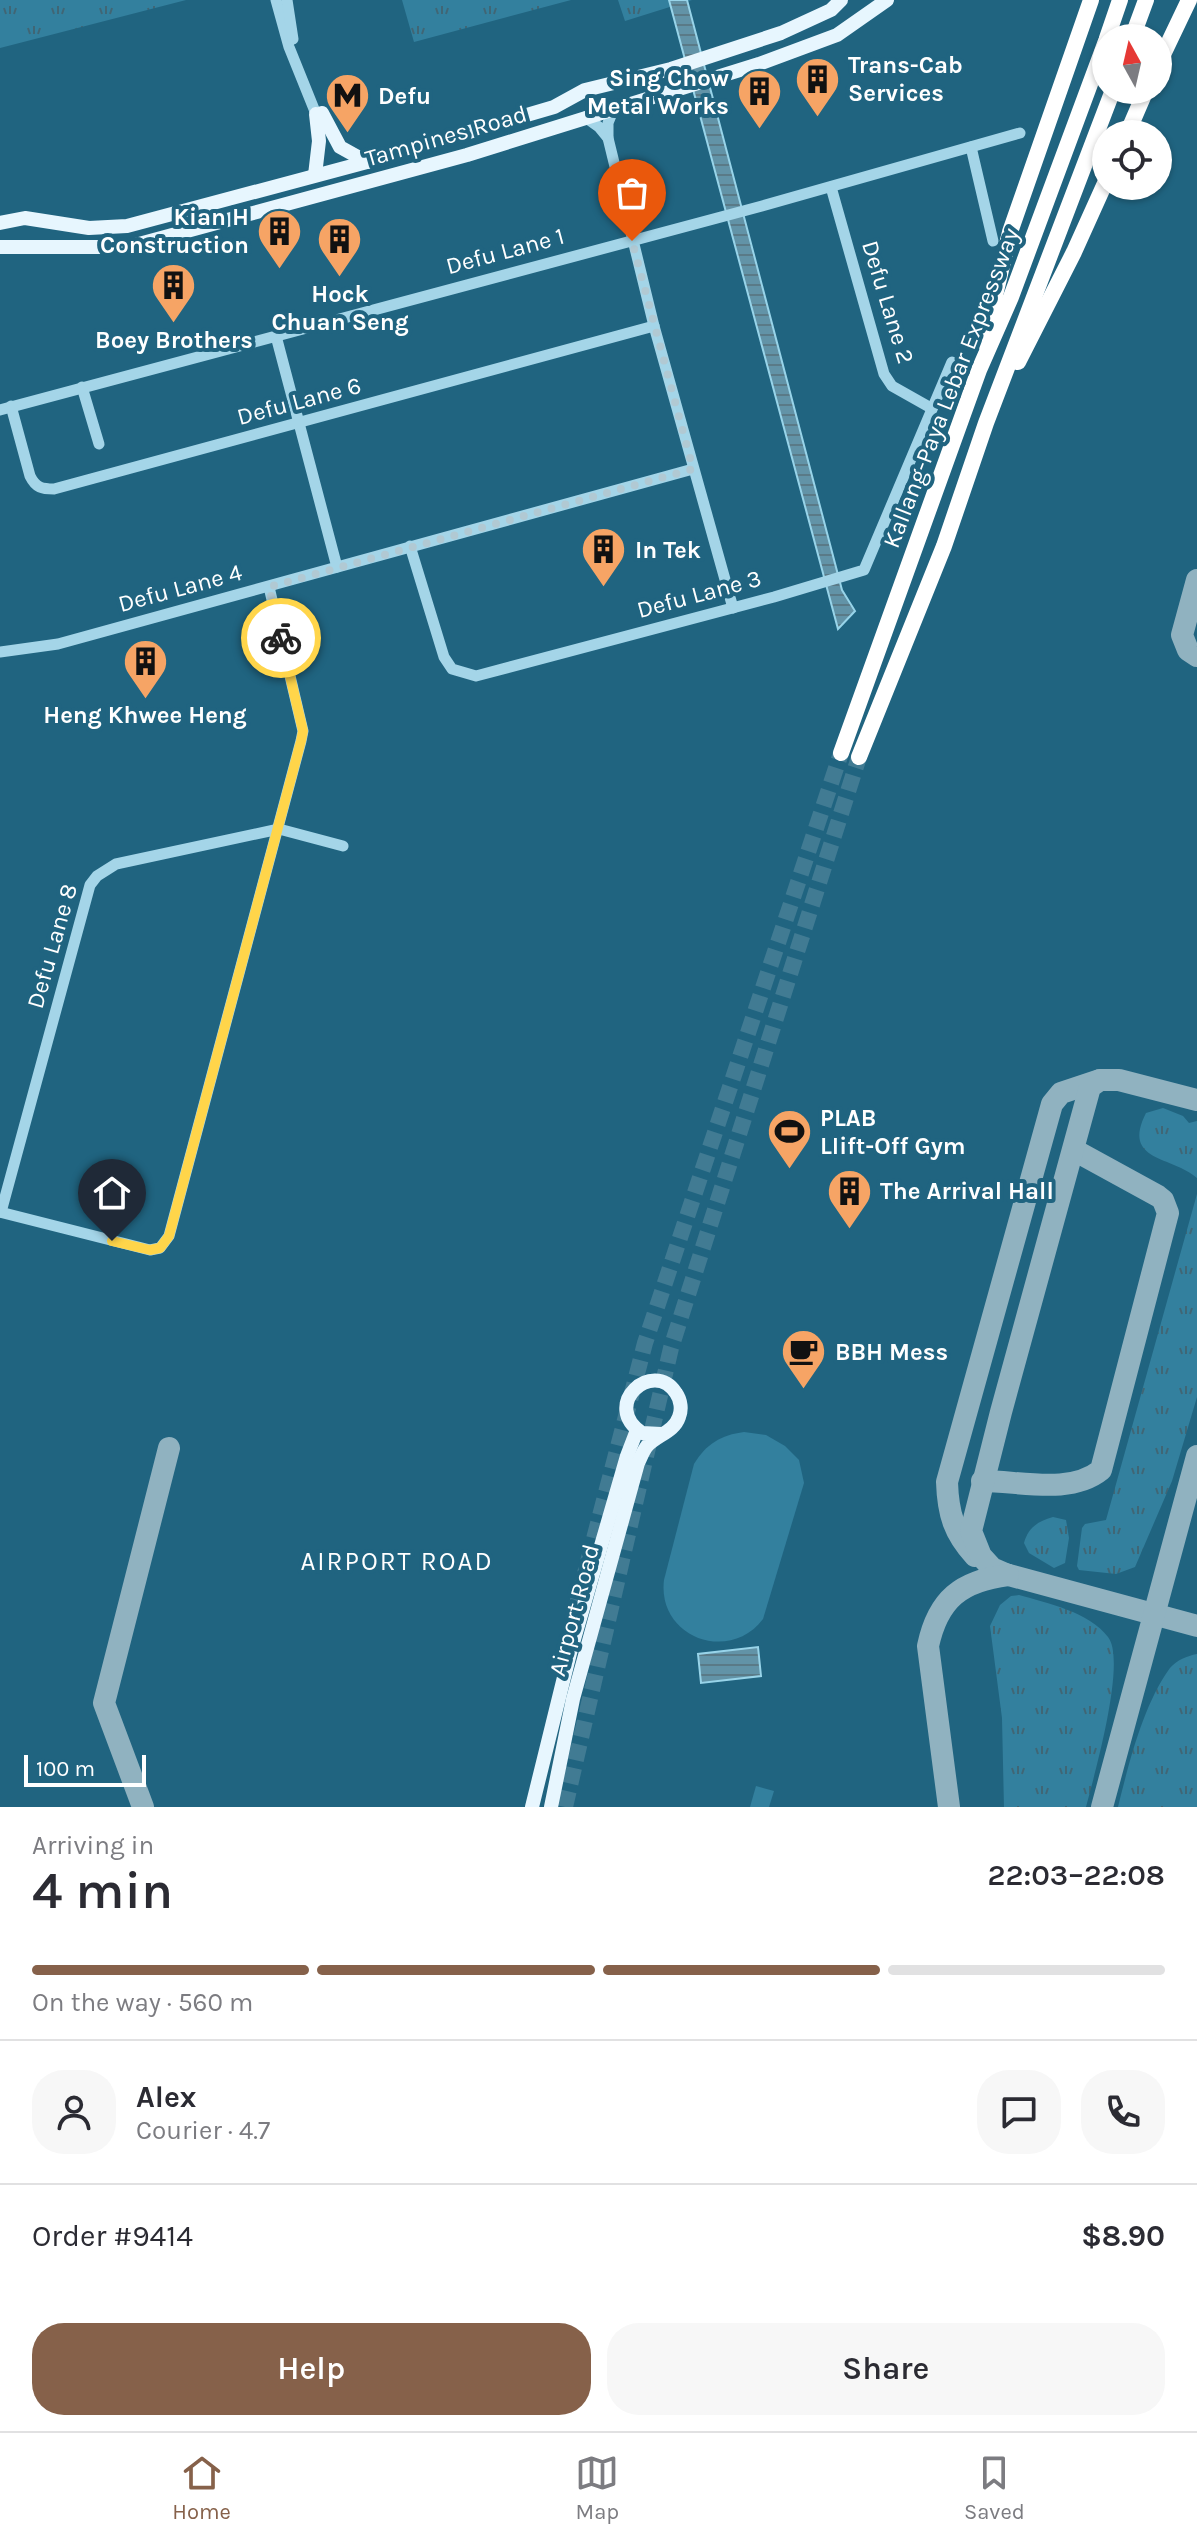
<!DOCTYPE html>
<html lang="en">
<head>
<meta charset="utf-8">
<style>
  :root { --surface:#fff; --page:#f7f7f7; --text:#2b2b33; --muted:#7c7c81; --line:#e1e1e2; --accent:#86614a }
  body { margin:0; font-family:Karla,sans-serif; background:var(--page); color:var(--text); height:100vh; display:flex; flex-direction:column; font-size:30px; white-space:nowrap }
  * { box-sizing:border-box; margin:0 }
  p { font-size:26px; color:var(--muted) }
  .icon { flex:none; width:44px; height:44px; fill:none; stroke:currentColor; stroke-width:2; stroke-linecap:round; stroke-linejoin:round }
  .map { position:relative; height:1807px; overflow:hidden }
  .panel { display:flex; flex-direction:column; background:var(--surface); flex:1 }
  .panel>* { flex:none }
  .needle { width:52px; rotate:352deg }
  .tools { position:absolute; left:1092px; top:24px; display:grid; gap:16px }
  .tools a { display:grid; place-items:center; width:80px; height:80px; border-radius:50%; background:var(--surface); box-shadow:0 2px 6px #0004; font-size:40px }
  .scale { position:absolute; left:24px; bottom:20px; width:122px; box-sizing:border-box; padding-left:8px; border:4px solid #fff; border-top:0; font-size:22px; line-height:28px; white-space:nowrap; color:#fff; -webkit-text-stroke:6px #206480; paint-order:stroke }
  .pin { position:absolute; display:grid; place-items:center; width:68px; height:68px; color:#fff; margin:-82px -34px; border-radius:50% 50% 50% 0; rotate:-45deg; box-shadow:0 0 8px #0007 }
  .pin .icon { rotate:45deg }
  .courier { position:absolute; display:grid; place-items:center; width:80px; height:80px; margin:-40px; border:6px solid #ffd54a; border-radius:50%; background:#fff; color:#222; box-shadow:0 2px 10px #0007 }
  .head em { font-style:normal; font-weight:600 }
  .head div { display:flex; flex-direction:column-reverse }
  .head { display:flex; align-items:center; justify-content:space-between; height:136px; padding:0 32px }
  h1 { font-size:52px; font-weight:600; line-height:60px }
  .bar { display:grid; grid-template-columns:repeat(4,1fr); gap:12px 8px; align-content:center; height:96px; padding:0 32px }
  .bar i { height:10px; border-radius:6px; background:var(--line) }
  .bar .selected { background:var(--accent) }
  .bar p { grid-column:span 4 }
  .line { display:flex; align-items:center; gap:20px; padding:0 32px; border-top:2px solid var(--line) }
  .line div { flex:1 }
  .round { display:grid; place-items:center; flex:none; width:84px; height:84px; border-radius:32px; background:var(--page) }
  .action { display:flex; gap:16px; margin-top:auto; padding:16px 32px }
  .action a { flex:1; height:92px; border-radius:32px; background:var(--accent); color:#fff; font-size:32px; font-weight:600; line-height:92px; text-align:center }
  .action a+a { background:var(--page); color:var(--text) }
  .menu { display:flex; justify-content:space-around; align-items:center; height:112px; border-top:2px solid var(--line); background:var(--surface); font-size:22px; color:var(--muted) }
  .menu a { display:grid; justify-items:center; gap:4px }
  .menu .selected { color:var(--accent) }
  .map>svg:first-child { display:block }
  .grass { fill:url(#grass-tufts) }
  .green { fill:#33809e }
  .water { fill:url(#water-rules); stroke:#98d4e9; stroke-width:2 }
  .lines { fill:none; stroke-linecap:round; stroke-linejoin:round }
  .taxiway { stroke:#90b2c0; stroke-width:22 }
  .highway-tunnel { stroke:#417b93; stroke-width:16; stroke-dasharray:16 8; stroke-linecap:butt }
  .minor { stroke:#a4d5e8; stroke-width:11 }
  .major { stroke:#e7f6fe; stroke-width:14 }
  .highway { stroke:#fff; stroke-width:16 }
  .done { stroke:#b1c9d3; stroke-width:8; stroke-dasharray:0 14.4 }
  .route { stroke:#ffd54a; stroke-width:10 }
  .labels { text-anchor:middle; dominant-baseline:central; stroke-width:8; stroke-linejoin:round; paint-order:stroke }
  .poi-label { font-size:24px; font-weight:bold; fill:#fff; stroke:#206480; text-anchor:start }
  .street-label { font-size:24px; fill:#fff; stroke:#206480 }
  .neighbourhood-label { font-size:26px; letter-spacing:2px; fill:#fff; stroke:#206480 }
</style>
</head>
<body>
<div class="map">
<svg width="1197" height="1807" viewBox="0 0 1197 1807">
  <defs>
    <pattern id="grass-tufts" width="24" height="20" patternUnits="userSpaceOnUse" patternTransform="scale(2)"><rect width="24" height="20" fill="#33809e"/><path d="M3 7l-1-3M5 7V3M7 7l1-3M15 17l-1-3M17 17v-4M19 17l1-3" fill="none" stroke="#406675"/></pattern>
    <pattern id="water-rules" width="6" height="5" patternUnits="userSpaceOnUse" patternTransform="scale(2)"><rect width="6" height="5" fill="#6293a7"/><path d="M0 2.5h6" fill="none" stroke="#5a7a87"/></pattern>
  </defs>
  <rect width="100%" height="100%" fill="#206480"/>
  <!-- grass -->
  <g class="grass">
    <polygon points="0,0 186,0 0,48"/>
    <polygon points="402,0 571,0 414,42"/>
    <polygon points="618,0 692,0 625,21"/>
    <path d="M 1163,1108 L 1183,1116 L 1189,1123 L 1197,1121 L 1197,1178 C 1173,1156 1121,1162 1146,1113 Z"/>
    <polygon points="1197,1194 1197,1397 1172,1481 1135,1567 1116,1574 1079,1570 1077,1566 1082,1528 1085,1524 1106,1520"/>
    <path d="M 1053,1517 L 1066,1520 L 1069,1538 L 1065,1563 L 1054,1568 L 1029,1553 L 1024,1543 C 1028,1528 1038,1521 1053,1517 Z"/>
    <path d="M 1019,1595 C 1047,1603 1089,1612 1108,1637 C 1127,1661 1094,1776 1086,1807 L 1004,1807 L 1002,1718 L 990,1626 L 1000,1605 L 1011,1596 Z"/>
    <path d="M 1197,1654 L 1197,1807 L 1118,1807 C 1129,1763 1143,1705 1170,1668 C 1177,1660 1187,1656 1197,1654 Z"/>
  </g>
  <!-- green -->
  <g class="green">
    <path d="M 744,1432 L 766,1435 L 785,1446 L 799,1460 L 804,1483 L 763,1619 C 729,1664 657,1637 664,1580 L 694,1464 C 706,1444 721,1435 744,1432 Z"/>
    <polygon points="756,1786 774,1791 769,1807 750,1807"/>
  </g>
  <!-- water -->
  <g class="water">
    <polygon points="669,0 687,0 842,590 855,611 838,629"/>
    <polygon points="758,1647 761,1676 701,1683 698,1654"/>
  </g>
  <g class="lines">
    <!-- taxiway -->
    <g class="taxiway">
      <polyline points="1197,580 1182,635 1188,650 1197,656"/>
      <path d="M 982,1481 C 1020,1481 1070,1495 1101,1470 L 1168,1213 L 1163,1200 L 1158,1196 L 1074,1150"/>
      <path d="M 975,1556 C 954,1533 948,1514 947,1482 L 1052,1104 L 1061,1093 L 1100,1080"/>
      <polyline points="994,1571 1197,1626"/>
      <polyline points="1008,1575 992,1568 981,1556 971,1531 1001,1412 1090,1087 1100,1080 1119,1080 1197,1100"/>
      <polyline points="143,1807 104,1703 169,1448"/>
      <path d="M 949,1807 L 928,1646 C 938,1599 961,1581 1008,1575"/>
      <polyline points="1102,1807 1197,1456"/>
    </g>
    <!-- highway-tunnel -->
    <g class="highway-tunnel">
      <polyline points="576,1608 645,1343 841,753"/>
      <polyline points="565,1807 671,1348 859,757"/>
    </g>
    <!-- minor -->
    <g class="minor">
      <polyline points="276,0 289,47 316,114"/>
      <polyline points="287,0 293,39"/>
      <polyline points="614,108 608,123 608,138 654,326 733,608"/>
      <polyline points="585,117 599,127 608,138"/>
      <polyline points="971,147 993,241"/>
      <polyline points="831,187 884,374 892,386 931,408"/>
      <polyline points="276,336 337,567"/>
      <polyline points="82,387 99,444"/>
      <path d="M 11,406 L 30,476 C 36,488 42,489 54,489 L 654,326"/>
      <polyline points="0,410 762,206 1020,133"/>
      <polyline points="410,546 444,657 452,669 476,676 774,597 864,570 952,362"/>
      <polyline points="0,652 58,644 693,469"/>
      <polyline points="0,1212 150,1250 160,1248 169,1236 301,741 303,731 269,587"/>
      <polyline points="1,1212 90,885 97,876 116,864 279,829 343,846"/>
    </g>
    <!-- major -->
    <g class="major">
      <polyline points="322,113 340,147 367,162"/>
      <polyline points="315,175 319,141 316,114"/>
      <polyline points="0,223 25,218 89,228 127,226 367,162 554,107 585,90 671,69 781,33 831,10 841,0"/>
      <polyline points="0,247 128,247 467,155 759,64 837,35 887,0"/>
      <polyline points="532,1807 570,1653 627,1456 637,1430"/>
      <path d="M 551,1807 L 573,1699 L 638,1463 C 641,1457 643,1451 647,1446 C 657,1435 674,1432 679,1417 C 682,1410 681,1400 676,1393 C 653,1358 600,1405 642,1433 L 661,1434"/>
    </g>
    <!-- highway -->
    <g class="highway">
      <polyline points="1107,38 1120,0"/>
      <polyline points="1132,38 1146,0"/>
      <polyline points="1158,65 1189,0"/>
      <polyline points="1127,134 1146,90"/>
      <polyline points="984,342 1010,232 1091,0"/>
      <polyline points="1018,362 1074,252 1106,181"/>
      <polyline points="841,753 979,370 1011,297 1106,41"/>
      <polyline points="859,757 944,546 986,423 1113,90"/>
    </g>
  </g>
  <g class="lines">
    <!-- done -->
    <polyline class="done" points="281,638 269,587 693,469 632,241"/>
    <!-- route -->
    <polyline class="route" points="112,1241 150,1250 160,1248 169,1236 301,741 303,731 281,638"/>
  </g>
  <!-- icons -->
  <defs>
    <symbol id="building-pin" viewBox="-11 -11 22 30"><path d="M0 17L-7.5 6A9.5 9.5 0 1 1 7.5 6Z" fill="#f6a465" stroke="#206480"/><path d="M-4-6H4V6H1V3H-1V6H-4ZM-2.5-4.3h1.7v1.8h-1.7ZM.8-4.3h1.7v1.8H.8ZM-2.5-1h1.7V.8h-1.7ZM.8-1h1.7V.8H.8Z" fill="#111"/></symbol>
    <symbol id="metro-pin" viewBox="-11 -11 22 30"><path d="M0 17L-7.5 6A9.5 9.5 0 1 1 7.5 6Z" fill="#f6a465" stroke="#206480"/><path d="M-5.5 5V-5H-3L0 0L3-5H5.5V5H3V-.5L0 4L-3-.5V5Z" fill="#111"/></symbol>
    <symbol id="stadium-pin" viewBox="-11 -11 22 30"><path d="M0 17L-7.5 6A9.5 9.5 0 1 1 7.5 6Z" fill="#f6a465" stroke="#206480"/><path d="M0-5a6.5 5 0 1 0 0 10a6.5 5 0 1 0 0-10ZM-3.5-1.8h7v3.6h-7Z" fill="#111"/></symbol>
    <symbol id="cafe-pin" viewBox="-11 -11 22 30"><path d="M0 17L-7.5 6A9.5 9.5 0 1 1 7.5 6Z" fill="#f6a465" stroke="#206480"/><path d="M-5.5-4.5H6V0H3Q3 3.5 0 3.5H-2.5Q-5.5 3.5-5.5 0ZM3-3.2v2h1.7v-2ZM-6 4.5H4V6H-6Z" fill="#111"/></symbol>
  </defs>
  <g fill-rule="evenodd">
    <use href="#building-pin" x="792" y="54" width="51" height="69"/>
    <use href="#building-pin" x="734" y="66" width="51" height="69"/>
    <use href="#metro-pin" x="322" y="70" width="51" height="69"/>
    <use href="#building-pin" x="254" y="206" width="51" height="69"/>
    <use href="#building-pin" x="314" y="214" width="51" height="69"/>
    <use href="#building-pin" x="148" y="260" width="51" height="69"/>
    <use href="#building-pin" x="578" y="524" width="51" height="69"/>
    <use href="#building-pin" x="120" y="636" width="51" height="69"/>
    <use href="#stadium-pin" x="764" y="1106" width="51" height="69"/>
    <use href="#building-pin" x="824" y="1166" width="51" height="69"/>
    <use href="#cafe-pin" x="778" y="1326" width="51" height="69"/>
  </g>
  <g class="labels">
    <!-- poi labels -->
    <g class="poi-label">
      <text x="848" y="65">Trans-Cab<tspan x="848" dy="28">Services</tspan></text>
      <text x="729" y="78" text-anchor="end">Sing Chow<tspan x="729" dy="28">Metal Works</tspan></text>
      <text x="378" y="96">Defu</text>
      <text x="249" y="217" text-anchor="end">Kian H<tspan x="249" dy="28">Construction</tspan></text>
      <text x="340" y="294" text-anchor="middle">Hock<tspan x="340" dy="28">Chuan Seng</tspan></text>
      <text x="174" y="340" text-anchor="middle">Boey Brothers</text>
      <text x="635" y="550">In Tek</text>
      <text x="145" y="715" text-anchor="middle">Heng Khwee Heng</text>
      <text x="820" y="1118">PLAB<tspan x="820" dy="28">LIift-Off Gym</tspan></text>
      <text x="880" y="1191">The Arrival Hall</text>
      <text x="835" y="1352">BBH Mess</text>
    </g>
    <!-- street labels -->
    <g class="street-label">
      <text transform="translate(446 136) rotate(-16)">Tampines Road</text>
      <text transform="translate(505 251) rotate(-15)">Defu Lane 1</text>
      <text transform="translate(888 302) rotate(73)">Defu Lane 2</text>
      <text transform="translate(951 388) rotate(-69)">Kallang-Paya Lebar Expressway</text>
      <text transform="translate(299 401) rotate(-15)">Defu Lane 6</text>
      <text transform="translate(180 588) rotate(-15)">Defu Lane 4</text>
      <text transform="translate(699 594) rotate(-15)">Defu Lane 3</text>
      <text transform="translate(52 946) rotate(-74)">Defu Lane 8</text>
      <text transform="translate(574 1610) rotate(-75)">Airport Road</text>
    </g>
    <!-- neighbourhood labels -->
    <g class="neighbourhood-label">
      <text x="397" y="1561">AIRPORT ROAD</text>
    </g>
  </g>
</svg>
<div class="tools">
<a><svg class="needle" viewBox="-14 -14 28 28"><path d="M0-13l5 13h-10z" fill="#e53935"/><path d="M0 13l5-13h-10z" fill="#7c7c81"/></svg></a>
<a><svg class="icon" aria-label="locate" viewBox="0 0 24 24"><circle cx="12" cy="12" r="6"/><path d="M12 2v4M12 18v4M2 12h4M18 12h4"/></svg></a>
</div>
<div class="scale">100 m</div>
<div class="pin" style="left:632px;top:241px;background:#ea580c"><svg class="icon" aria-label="bag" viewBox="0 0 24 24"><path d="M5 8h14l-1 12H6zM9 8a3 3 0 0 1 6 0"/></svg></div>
<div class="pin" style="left:112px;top:1241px;background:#1f2937"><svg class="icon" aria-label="home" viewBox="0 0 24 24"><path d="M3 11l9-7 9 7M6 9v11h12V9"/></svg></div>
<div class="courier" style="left:281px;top:638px"><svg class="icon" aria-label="bike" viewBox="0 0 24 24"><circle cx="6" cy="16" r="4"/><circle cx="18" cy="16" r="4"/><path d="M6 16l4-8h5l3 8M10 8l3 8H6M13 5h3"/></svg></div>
</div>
<section class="panel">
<div class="head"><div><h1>4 min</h1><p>Arriving in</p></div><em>22:03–22:08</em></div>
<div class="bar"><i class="selected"></i><i class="selected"></i><i class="selected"></i><i></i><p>On the way · 560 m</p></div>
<div class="line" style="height:144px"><a class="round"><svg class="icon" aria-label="person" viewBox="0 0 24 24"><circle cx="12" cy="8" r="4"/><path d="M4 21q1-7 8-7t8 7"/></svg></a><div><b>Alex</b><p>Courier · 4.7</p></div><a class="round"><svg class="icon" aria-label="chat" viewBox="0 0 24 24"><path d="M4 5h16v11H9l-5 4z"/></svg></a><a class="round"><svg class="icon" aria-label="phone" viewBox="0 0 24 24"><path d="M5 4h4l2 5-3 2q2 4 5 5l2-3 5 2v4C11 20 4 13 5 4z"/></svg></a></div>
<div class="line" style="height:104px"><div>Order #9414</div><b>$8.90</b></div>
<div class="action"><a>Help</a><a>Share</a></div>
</section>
<nav class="menu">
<a class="selected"><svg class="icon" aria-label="home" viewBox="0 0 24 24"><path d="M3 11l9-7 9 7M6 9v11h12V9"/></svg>Home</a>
<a><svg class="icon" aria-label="map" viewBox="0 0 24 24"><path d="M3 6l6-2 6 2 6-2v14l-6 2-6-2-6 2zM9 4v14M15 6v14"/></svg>Map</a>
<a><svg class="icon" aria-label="saved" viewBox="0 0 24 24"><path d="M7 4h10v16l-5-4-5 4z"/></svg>Saved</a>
</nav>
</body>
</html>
